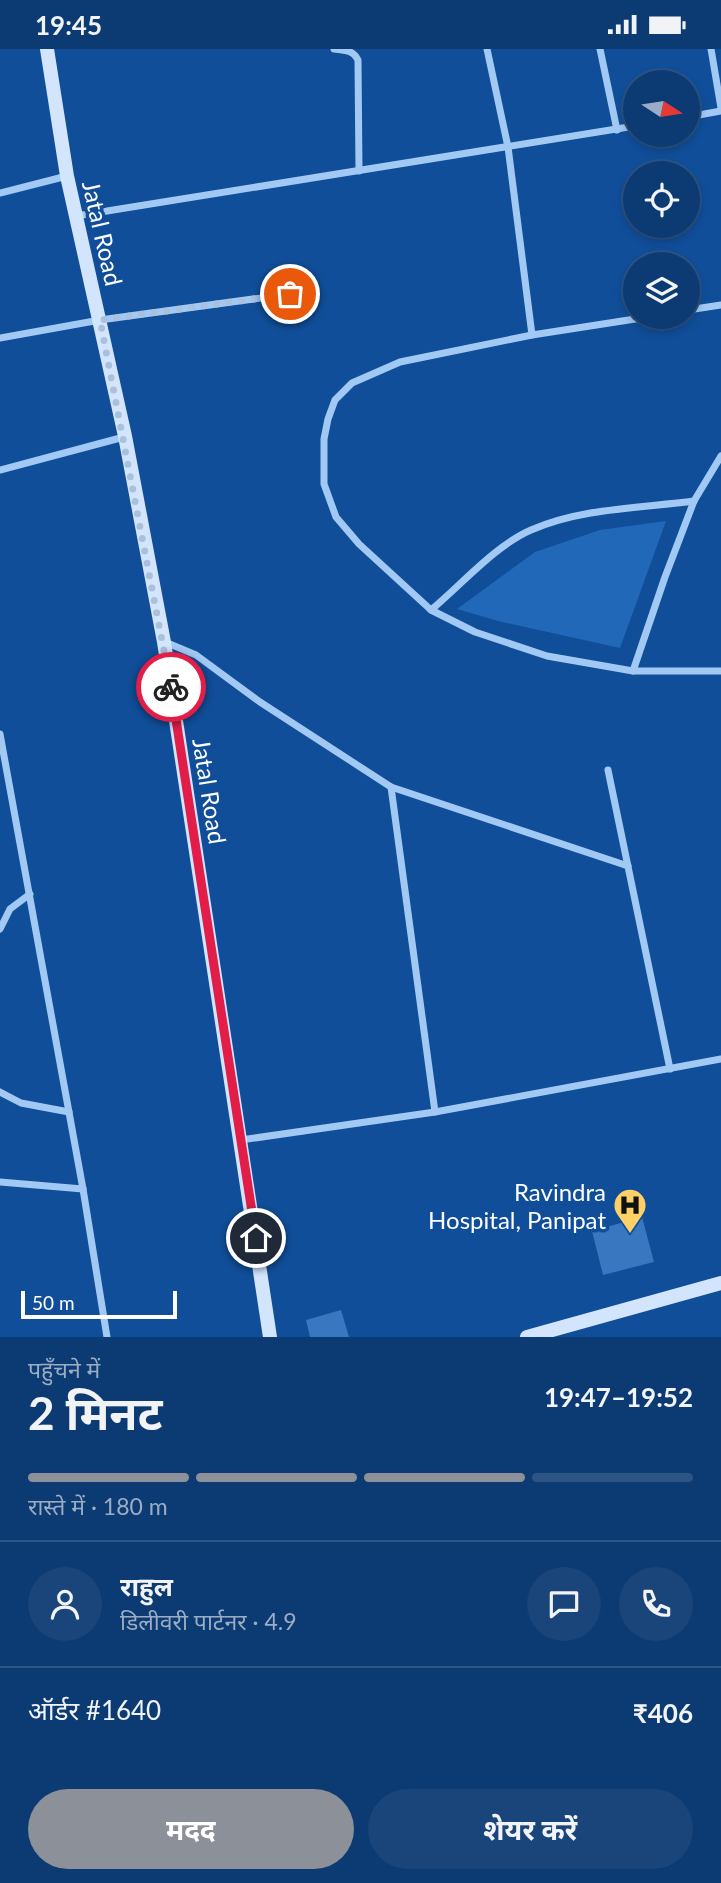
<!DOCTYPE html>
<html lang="hi">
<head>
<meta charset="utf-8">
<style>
  :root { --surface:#0c3a73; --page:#1a457b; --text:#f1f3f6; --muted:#9aadc4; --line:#2c5485; --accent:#8c9099 }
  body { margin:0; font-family:Lato,"Noto Sans Devanagari",sans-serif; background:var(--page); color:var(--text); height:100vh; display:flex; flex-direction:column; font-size:26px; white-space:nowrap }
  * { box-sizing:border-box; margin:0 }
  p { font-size:23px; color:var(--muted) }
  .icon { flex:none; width:38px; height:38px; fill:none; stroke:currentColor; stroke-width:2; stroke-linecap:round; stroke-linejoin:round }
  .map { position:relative; height:1288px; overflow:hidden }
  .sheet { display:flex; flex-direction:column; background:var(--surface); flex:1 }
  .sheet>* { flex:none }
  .needle { width:46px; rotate:102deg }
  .controls { position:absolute; left:623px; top:21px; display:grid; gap:14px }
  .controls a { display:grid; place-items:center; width:77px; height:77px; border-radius:50%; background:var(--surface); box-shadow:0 4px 10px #0003,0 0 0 2px var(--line); font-size:35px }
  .scale { position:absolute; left:21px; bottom:18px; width:156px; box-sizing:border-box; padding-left:7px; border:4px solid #fff; border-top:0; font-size:19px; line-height:24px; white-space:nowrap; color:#fff; -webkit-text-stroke:5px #104e99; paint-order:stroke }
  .pin { position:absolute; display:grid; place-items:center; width:60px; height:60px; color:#fff; margin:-30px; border:4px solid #fff; border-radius:50%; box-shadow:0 2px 7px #0007 }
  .courier { position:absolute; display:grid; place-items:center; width:70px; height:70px; margin:-35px; border:5px solid #e11d48; border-radius:50%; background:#fff; color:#222; box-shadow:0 2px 9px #0007 }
  .overview em { font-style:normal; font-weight:700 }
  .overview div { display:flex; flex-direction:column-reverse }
  .overview { display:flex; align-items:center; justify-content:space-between; height:119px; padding:0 28px }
  h1 { font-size:46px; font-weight:700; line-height:52px }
  .bar { display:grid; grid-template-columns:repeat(4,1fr); gap:10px 7px; align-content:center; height:84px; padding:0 28px }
  .bar i { height:9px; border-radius:5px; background:var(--line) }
  .bar .active { background:var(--accent) }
  .bar p { grid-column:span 4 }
  .line { display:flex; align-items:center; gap:18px; padding:0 28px; border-top:2px solid var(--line) }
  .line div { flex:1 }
  .round { display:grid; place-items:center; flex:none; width:74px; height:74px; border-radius:37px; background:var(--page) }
  .primary-button { display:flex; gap:14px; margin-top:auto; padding:14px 28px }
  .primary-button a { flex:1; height:80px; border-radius:42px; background:var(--accent); color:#fff; font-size:28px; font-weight:700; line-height:80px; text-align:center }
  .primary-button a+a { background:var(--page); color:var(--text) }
  .status { display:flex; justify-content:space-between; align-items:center; height:49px; padding:0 35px; background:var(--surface); direction:ltr }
  .status svg { height:19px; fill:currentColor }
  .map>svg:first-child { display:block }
  .green { fill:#2268b8 }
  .building { fill:#3977c1 }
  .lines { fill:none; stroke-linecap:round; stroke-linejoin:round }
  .street { stroke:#a2c9f4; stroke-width:7 }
  .secondary { stroke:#d2e5fd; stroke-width:14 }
  .done { stroke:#abc1db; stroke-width:7; stroke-dasharray:0 12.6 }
  .route { stroke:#e11d48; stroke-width:9 }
  .labels { text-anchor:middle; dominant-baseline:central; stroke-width:7; stroke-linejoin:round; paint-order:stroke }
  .street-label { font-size:24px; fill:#fff; stroke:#104e99 }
  .poi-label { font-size:24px; fill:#fff; stroke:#104e99; text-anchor:end }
</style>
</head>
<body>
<div class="status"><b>19:45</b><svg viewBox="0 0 49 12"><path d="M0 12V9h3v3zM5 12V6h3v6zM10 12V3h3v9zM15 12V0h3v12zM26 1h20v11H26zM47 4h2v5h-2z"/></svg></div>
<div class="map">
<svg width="721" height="1288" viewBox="0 0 721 1288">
  <rect width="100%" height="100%" fill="#104e99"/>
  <!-- green -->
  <polygon class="green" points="666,472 620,599 498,572 457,560 535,503 600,481"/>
  <!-- building -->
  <g class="building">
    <polygon points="642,1168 654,1213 603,1226 592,1182"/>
    <polygon points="341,1261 349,1288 310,1288 306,1271"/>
  </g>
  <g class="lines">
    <!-- street -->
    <g class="street">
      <path d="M 334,0 C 345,1 353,1 358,11 L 359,122"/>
      <polyline points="487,0 508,98 532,286"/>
      <polyline points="600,0 617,81"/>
      <polyline points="711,0 721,59"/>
      <polyline points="688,68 721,62"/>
      <polyline points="0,144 67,127"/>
      <polyline points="76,167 635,77"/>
      <polyline points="688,261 721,256"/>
      <polyline points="648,268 532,286 400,313 352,334 335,351 328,370 324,390 324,435 336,468 359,495 431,561 475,583 547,607 633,622 721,622"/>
      <polyline points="0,289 100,271 290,245"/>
      <polyline points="0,421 124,388"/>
      <path d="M 431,561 C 461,536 496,496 531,481 C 581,459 641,459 694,452"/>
      <polyline points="165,593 196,606 260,653 391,738 435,1063"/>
      <polyline points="633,622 665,528 694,452 721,407"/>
      <polyline points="0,685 83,1140 107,1288"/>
      <polyline points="608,721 670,1020"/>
      <polyline points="391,738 628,817"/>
      <polyline points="0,880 10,860 30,845"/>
      <polyline points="0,1043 21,1054 69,1063"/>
      <polyline points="241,1091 435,1063 721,1010"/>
      <polyline points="0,1133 83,1140"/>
    </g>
    <!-- secondary -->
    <g class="secondary">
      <polyline points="47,0 67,127 125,387 164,593 270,1288"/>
      <polyline points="527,1288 721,1234"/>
    </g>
  </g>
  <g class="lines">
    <!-- done -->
    <polyline class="done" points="171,638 100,271 290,245"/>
    <!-- route -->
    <polyline class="route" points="171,638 256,1189"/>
  </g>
  <!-- icons -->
  <defs>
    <symbol id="hospital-pin" viewBox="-11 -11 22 30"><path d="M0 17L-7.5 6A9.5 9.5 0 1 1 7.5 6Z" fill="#ffd065" stroke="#104e99"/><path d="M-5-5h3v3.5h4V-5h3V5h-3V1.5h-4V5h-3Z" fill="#111"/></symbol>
  </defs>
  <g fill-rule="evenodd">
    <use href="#hospital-pin" x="611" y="1137" width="38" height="52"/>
  </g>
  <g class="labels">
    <!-- street labels -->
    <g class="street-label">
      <text transform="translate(103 184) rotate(77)">Jatal Road</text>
      <text transform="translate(210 742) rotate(81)">Jatal Road</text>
    </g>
    <!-- poi labels -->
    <g class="poi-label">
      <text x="606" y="1142">Ravindra<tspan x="606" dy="28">Hospital, Panipat</tspan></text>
    </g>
  </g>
</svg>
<div class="controls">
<a><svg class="needle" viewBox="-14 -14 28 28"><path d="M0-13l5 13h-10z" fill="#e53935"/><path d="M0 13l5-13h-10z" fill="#9aadc4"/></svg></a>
<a><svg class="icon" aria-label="locate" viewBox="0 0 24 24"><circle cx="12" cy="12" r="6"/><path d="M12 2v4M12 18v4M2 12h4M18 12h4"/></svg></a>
<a><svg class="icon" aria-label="layers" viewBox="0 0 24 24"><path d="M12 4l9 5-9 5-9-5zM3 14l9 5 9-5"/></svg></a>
</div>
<div class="scale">50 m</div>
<div class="pin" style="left:290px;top:245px;background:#ea580c"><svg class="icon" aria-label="bag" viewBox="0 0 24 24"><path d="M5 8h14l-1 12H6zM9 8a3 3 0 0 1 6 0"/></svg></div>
<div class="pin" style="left:256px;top:1189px;background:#1f2937"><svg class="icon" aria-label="home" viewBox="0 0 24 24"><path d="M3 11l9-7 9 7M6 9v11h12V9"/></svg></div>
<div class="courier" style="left:171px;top:638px"><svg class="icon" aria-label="bike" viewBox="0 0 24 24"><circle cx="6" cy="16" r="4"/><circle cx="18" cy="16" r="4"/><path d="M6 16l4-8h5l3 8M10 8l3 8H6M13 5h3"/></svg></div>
</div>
<section class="sheet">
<div class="overview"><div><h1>2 मिनट</h1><p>पहुँचने में</p></div><em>19:47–19:52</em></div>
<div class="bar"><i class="active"></i><i class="active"></i><i class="active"></i><i></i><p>रास्ते में · 180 m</p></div>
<div class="line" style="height:126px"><a class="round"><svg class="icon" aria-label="person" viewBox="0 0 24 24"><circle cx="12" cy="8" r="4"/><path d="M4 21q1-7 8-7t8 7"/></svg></a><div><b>राहुल</b><p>डिलीवरी पार्टनर · 4.9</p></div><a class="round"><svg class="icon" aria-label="chat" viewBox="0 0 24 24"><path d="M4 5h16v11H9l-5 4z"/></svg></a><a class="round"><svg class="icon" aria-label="phone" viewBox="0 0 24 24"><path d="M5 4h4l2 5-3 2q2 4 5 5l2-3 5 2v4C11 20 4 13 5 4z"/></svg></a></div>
<div class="line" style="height:91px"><div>ऑर्डर #1640</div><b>₹406</b></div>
<div class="primary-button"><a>मदद</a><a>शेयर करें</a></div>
</section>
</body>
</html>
